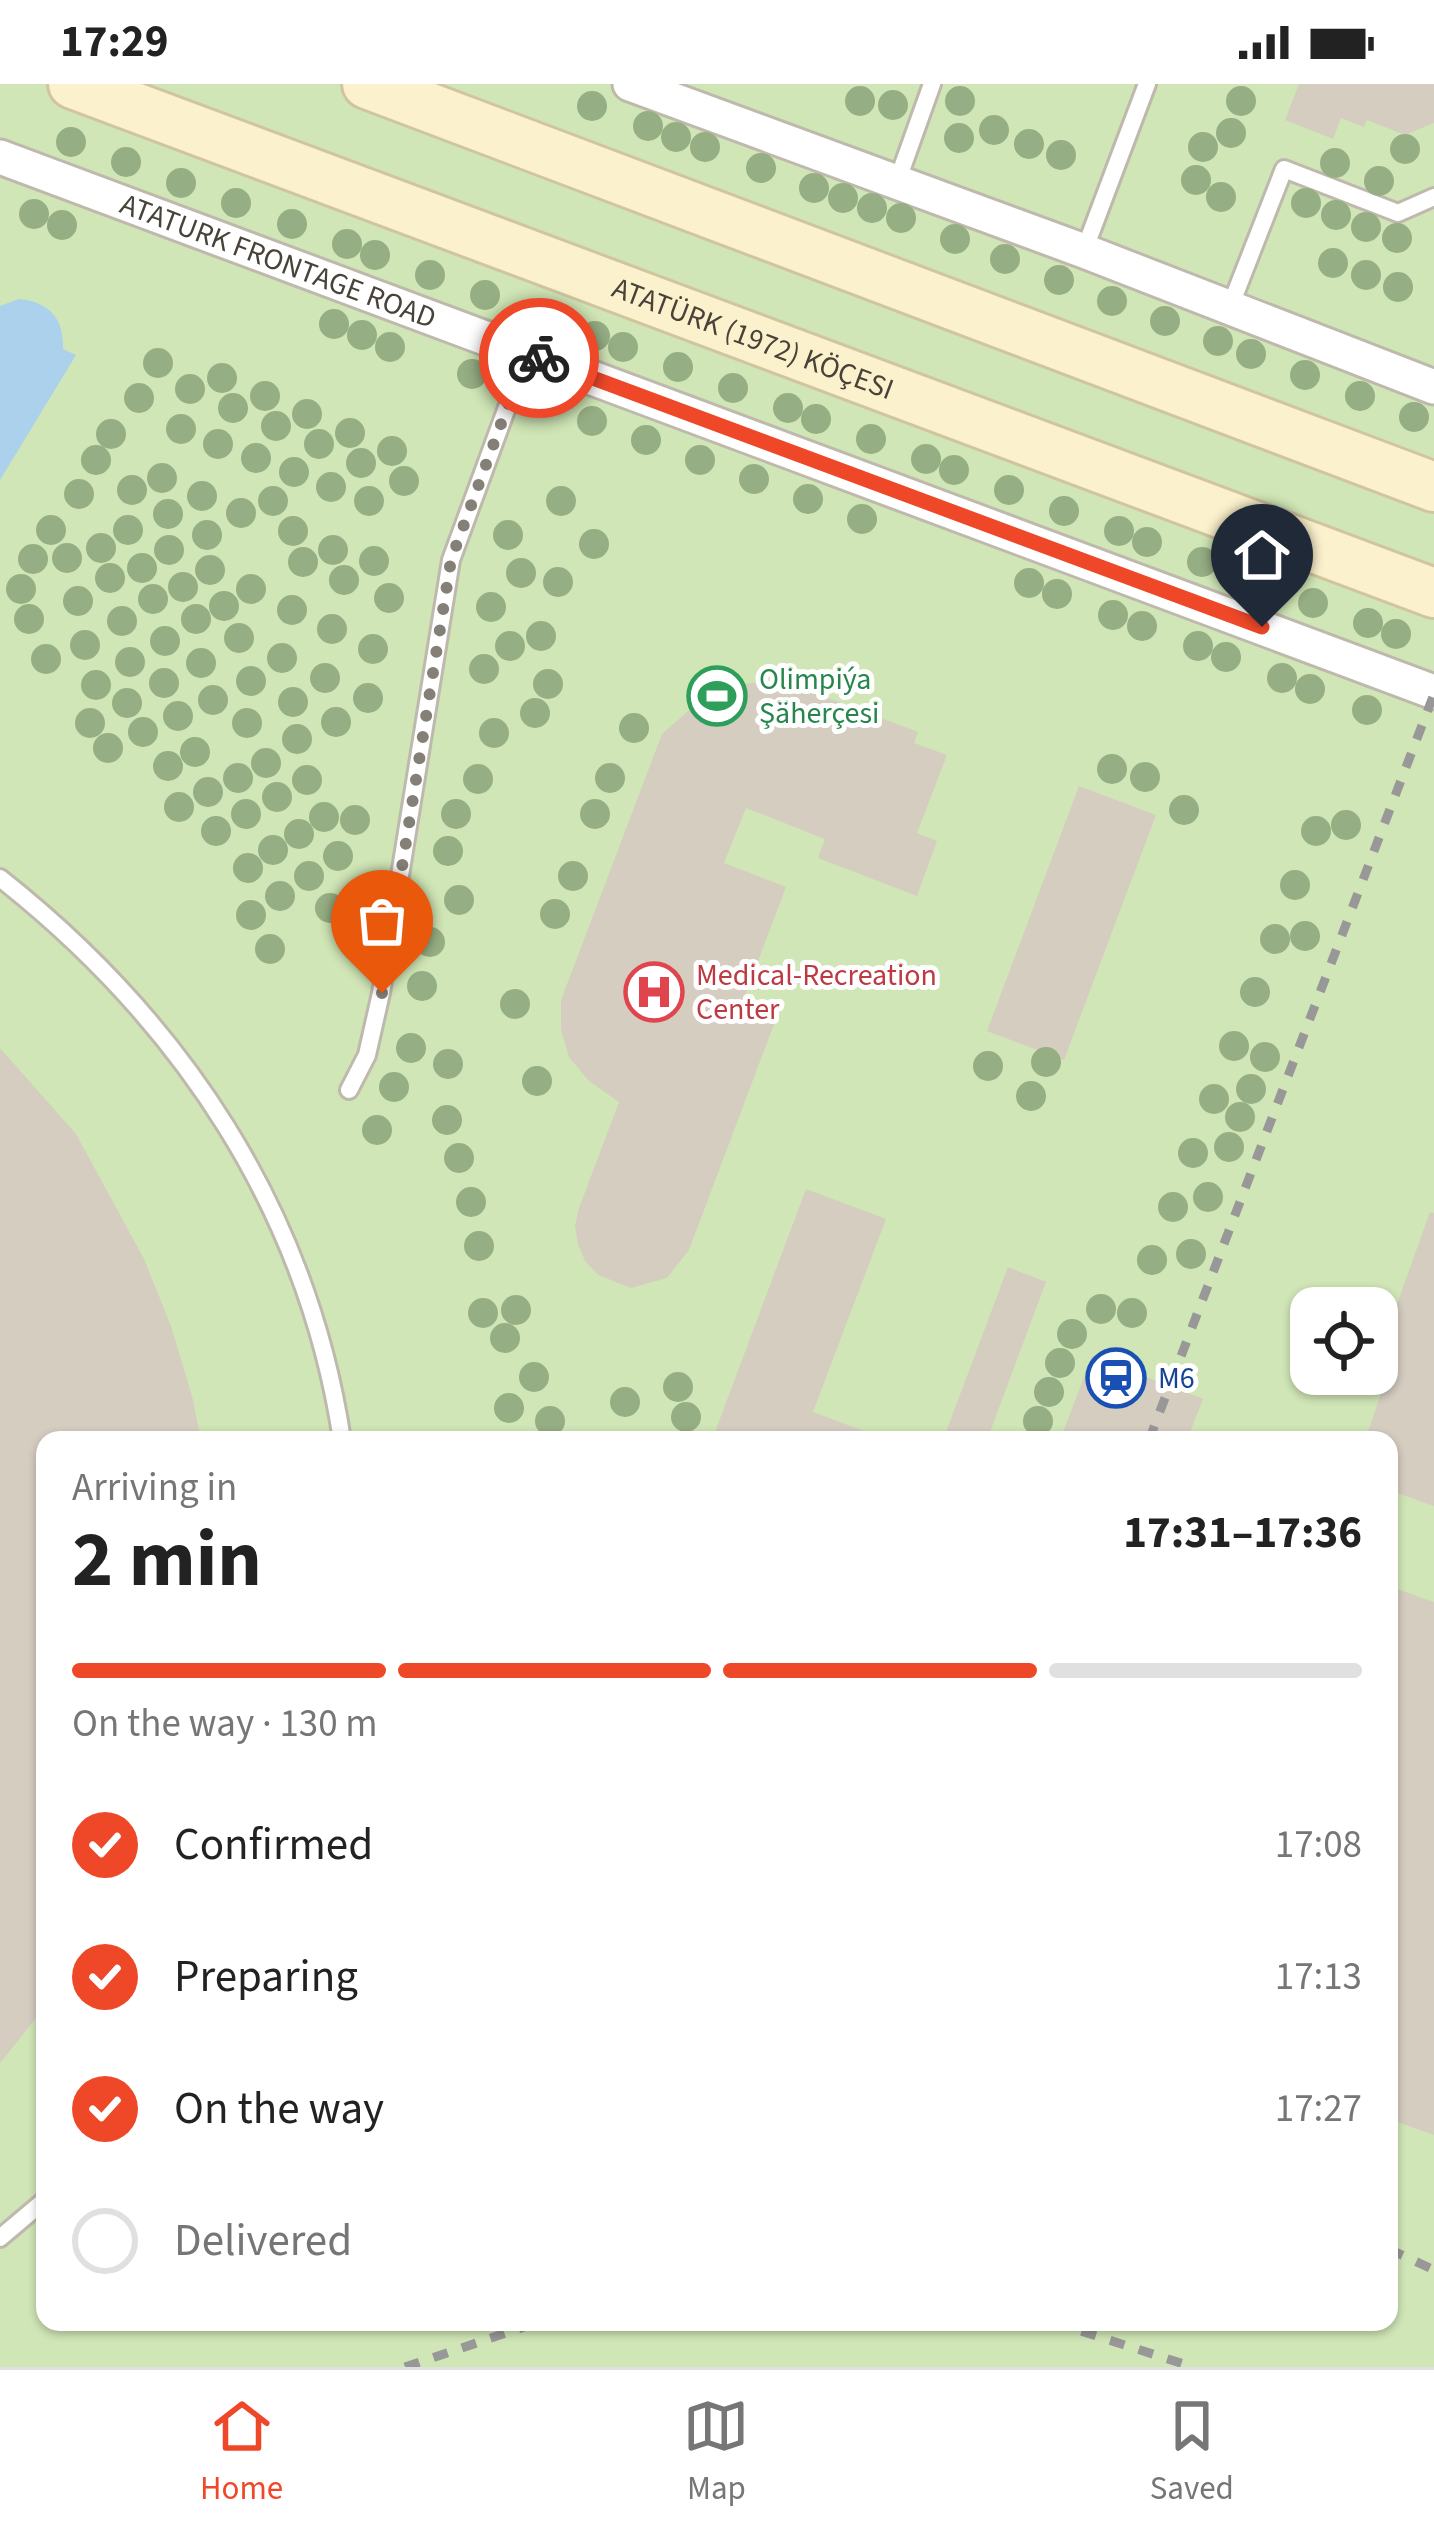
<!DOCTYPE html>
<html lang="en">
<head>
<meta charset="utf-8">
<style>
  :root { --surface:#fff; --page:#f2f2f2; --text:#222; --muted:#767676; --line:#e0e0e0; --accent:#ee4828 }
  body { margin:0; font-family:"Source Sans 3",sans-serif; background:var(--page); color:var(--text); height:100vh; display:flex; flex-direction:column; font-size:45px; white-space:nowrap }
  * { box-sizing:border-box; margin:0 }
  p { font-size:39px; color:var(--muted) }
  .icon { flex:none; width:66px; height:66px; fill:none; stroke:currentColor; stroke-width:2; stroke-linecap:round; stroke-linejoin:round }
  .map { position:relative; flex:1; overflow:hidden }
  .side { position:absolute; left:36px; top:1347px; width:1362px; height:900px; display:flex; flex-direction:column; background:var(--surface); border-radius:24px; box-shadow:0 3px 9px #0004 }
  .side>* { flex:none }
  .buttons { position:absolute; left:1290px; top:1203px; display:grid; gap:24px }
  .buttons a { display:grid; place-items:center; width:108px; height:108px; border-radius:24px; background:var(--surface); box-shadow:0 3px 9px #0004; font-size:60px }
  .pin { position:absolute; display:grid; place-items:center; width:102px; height:102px; color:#fff; margin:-123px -51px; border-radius:50% 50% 50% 0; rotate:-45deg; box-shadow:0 0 12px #0007 }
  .pin .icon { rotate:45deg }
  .courier { position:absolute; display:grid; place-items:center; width:120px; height:120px; margin:-60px; border:9px solid #ee4828; border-radius:50%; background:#fff; color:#222; box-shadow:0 3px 15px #0007 }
  .summary em { font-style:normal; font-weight:700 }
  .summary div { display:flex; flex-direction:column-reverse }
  .summary { display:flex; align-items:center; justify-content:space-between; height:204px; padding:0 36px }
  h1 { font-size:78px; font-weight:700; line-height:90px }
  .bar { display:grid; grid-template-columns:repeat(4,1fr); gap:18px 12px; align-content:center; height:144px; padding:0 36px }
  .bar i { height:15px; border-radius:9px; background:var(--line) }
  .bar .selected { background:var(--accent) }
  .bar p { grid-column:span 4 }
  ol { padding:0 36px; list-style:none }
  li { display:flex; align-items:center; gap:36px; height:132px }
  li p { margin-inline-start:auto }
  li .icon { padding:12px; border-radius:50%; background:var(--accent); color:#fff; stroke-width:4 }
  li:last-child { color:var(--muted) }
  li i { width:66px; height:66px; border:6px solid var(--line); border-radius:50% }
  .status { display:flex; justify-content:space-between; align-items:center; height:84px; padding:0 60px; background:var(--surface); direction:ltr }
  .status svg { height:33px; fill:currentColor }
  .tabs { display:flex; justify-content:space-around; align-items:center; height:168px; border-top:3px solid var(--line); background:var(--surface); font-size:33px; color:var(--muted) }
  .tabs a { display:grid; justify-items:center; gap:6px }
  .tabs .selected { color:var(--accent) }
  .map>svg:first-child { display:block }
  .green { fill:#d0e6b6; fill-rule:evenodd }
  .water { fill:#abd1ed }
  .building { fill:#d5cdc0 }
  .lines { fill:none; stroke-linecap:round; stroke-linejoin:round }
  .lane-casing { stroke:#bfb9ad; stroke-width:22 }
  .street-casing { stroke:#bfb9ad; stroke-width:39 }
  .secondary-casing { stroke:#d1c59d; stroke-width:54 }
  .lane { stroke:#fff; stroke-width:16 }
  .street { stroke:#fff; stroke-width:33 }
  .secondary { stroke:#fcf1cd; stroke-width:48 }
  .rail { stroke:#989898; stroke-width:9; stroke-dasharray:15 15; stroke-linecap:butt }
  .tree { fill:#96ae83 }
  .done { stroke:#847f77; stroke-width:12; stroke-dasharray:0 21.6 }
  .route { stroke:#ee4828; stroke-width:15 }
  .labels { text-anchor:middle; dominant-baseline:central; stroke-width:10; stroke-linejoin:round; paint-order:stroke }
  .street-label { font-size:30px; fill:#484239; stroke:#fff }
  .leisure-label { font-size:30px; fill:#27864d; stroke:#fff; text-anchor:start }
  .health-label { font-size:30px; fill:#be3a42; stroke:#fff; text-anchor:start }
  .transit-label { font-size:30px; fill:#164399; stroke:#fff; text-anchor:start }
</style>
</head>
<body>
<div class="status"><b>17:29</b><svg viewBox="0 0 49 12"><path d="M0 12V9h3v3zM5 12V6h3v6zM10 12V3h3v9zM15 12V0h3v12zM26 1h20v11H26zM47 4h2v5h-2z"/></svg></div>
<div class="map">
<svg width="1434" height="2283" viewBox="0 0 1434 2283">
  <rect width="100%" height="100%" fill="#f4f1eb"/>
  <!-- green -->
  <path class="green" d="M 0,0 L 1434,0 L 1434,2283 L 0,2283 ZM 1311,1224 L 1377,1224 L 1377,1290 L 1311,1290 ZM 45,1356 L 1389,1356 L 1389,2238 L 45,2238 Z"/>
  <!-- water -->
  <path class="water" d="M 19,215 C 49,218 64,234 63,265 L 76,271 L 0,396 L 0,222 Z"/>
  <!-- building -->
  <g class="building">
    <polygon points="1299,0 1434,0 1434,39 1405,51 1367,36 1364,43 1341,34 1333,55 1285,36"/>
    <polygon points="759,598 796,602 918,648 914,659 947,671 917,749 937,757 917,812 818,774 825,755 746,724 724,779 786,803 741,922 776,935 689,1166 667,1194 631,1204 598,1191 585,1177 578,1160 575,1142 579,1124 619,1018 589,997 569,973 561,946 561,916 662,650 703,614 730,602"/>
    <polygon points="1079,702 1156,731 1064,976 987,947"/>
    <polygon points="0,964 76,1050 144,1175 171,1242 192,1312 201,1356 45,1356 45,1923 0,1979"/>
    <polygon points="806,1105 886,1135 813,1328 880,1353 879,1356 712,1356"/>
    <polygon points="1430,1128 1434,1129 1434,1422 1389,1406 1389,1356 1365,1356 1392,1278 1378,1273"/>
    <polygon points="1008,1183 1046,1198 987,1356 943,1356"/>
    <polygon points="1092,1272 1203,1315 1187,1356 1060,1356"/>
    <polygon points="1389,1502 1434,1518 1434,2051 1389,2035"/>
  </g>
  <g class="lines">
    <defs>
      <g id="lane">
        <polyline points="897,98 932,0"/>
        <polyline points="1084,167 1147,0"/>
        <polyline points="1230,223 1284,85 1398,129 1434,113"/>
        <path d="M 0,794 C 181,937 307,1125 342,1356"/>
        <polyline points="349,1006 367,971 381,909 451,476 527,269"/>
        <polyline points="0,2154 45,2116"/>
      </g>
      <g id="street">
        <polyline points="630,0 1084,167 1434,303"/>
        <path id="s1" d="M 0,73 L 1434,608"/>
      </g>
      <g id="secondary">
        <path id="s2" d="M 73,0 L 1434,509"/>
        <polyline points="367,0 1434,403"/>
      </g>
    </defs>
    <!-- lane casing -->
    <use href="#lane" class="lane-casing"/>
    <!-- street casing -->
    <use href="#street" class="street-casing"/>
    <!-- secondary casing -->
    <use href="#secondary" class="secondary-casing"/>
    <!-- lane -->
    <use href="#lane" class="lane"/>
    <!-- street -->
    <use href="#street" class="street"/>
    <!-- secondary -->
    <use href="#secondary" class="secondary"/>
    <!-- rail -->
    <g class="rail">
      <polyline points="1149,1356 1434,610"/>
      <polyline points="1389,2165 1434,2186"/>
      <polyline points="1053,2238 1193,2283"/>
      <polyline points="405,2283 539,2238"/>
    </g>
  </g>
  <!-- trees -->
  <g class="tree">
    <circle cx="860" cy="17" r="15"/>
    <circle cx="960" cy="17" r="15"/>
    <circle cx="1241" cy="17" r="15"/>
    <circle cx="893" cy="21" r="15"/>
    <circle cx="592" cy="22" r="15"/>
    <circle cx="648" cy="42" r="15"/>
    <circle cx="994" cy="46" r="15"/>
    <circle cx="1231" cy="49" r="15"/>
    <circle cx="676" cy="53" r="15"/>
    <circle cx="959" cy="54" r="15"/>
    <circle cx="71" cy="58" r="15"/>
    <circle cx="1029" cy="60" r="15"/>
    <circle cx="705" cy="63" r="15"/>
    <circle cx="1203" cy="63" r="15"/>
    <circle cx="1405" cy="65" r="15"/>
    <circle cx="1061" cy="71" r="15"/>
    <circle cx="126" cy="78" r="15"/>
    <circle cx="1335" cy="79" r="15"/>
    <circle cx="761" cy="84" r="15"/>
    <circle cx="1196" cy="96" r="15"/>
    <circle cx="1379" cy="97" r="15"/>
    <circle cx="181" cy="99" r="15"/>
    <circle cx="814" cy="104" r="15"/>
    <circle cx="1221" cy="113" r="15"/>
    <circle cx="843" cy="114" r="15"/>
    <circle cx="236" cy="119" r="15"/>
    <circle cx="1306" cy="119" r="15"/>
    <circle cx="872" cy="124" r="15"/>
    <circle cx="34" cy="130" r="15"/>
    <circle cx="1336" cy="131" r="15"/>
    <circle cx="901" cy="134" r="15"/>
    <circle cx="292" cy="140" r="15"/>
    <circle cx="62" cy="141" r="15"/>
    <circle cx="1366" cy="143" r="15"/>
    <circle cx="1397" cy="154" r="15"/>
    <circle cx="955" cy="155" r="15"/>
    <circle cx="347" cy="160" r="15"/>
    <circle cx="375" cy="171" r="15"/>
    <circle cx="1005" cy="175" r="15"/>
    <circle cx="1333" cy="179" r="15"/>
    <circle cx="430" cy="191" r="15"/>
    <circle cx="1366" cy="191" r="15"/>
    <circle cx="1059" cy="196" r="15"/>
    <circle cx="1398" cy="203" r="15"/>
    <circle cx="485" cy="211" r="15"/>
    <circle cx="1112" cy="217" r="15"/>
    <circle cx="540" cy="232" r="15"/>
    <circle cx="1165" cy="237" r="15"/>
    <circle cx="334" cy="240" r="15"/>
    <circle cx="362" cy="251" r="15"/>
    <circle cx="595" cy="252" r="15"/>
    <circle cx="1218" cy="257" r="15"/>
    <circle cx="390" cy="263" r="15"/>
    <circle cx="623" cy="263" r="15"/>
    <circle cx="1251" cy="270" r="15"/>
    <circle cx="158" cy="279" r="15"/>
    <circle cx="678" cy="283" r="15"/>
    <circle cx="472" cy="290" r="15"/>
    <circle cx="1305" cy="291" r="15"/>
    <circle cx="222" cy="294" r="15"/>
    <circle cx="733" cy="304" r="15"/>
    <circle cx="190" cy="305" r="15"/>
    <circle cx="265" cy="312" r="15"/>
    <circle cx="1360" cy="312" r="15"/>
    <circle cx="139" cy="314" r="15"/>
    <circle cx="233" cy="324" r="15"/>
    <circle cx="788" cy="324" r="15"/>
    <circle cx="307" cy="330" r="15"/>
    <circle cx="1414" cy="333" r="15"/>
    <circle cx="816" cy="335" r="15"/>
    <circle cx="592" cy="337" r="15"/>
    <circle cx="276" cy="342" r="15"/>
    <circle cx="181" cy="345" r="15"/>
    <circle cx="350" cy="349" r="15"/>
    <circle cx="111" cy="350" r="15"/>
    <circle cx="871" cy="355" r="15"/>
    <circle cx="646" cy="356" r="15"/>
    <circle cx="218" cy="360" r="15"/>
    <circle cx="319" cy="360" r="15"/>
    <circle cx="392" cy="367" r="15"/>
    <circle cx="256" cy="374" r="15"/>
    <circle cx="926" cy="375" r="15"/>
    <circle cx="96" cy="376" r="15"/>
    <circle cx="700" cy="376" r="15"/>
    <circle cx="361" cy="379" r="15"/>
    <circle cx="954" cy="386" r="15"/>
    <circle cx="294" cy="388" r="15"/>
    <circle cx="162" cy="394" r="15"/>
    <circle cx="754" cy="395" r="15"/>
    <circle cx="404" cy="397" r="15"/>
    <circle cx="331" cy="403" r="15"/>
    <circle cx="132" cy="406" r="15"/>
    <circle cx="1009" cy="406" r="15"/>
    <circle cx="79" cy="410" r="15"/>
    <circle cx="202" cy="412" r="15"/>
    <circle cx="808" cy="415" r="15"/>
    <circle cx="273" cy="417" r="15"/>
    <circle cx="369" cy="417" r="15"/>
    <circle cx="561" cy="417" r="15"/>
    <circle cx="1064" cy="427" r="15"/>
    <circle cx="241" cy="429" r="15"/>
    <circle cx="168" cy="430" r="15"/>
    <circle cx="862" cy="435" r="15"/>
    <circle cx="51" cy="446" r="15"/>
    <circle cx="128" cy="446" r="15"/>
    <circle cx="293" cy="447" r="15"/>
    <circle cx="1119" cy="447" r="15"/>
    <circle cx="207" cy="451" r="15"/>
    <circle cx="508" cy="451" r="15"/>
    <circle cx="1147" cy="458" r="15"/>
    <circle cx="594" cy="460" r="15"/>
    <circle cx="101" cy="464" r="15"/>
    <circle cx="169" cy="466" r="15"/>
    <circle cx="333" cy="466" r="15"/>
    <circle cx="67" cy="474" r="15"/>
    <circle cx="33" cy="475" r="15"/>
    <circle cx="374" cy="477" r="15"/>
    <circle cx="303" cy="478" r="15"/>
    <circle cx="1202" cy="478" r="15"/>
    <circle cx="142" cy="484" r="15"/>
    <circle cx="210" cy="486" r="15"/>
    <circle cx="521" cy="489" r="15"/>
    <circle cx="110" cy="494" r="15"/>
    <circle cx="344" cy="496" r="15"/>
    <circle cx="558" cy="498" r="15"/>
    <circle cx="1029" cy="499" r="15"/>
    <circle cx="1257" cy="499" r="15"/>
    <circle cx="183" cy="503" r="15"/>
    <circle cx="21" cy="505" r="15"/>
    <circle cx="251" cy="505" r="15"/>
    <circle cx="1057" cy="510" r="15"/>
    <circle cx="389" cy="514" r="15"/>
    <circle cx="153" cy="515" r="15"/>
    <circle cx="78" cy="517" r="15"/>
    <circle cx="1313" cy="519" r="15"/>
    <circle cx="224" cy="522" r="15"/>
    <circle cx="491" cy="523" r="15"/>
    <circle cx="292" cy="526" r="15"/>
    <circle cx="1113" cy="531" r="15"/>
    <circle cx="29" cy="535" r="15"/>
    <circle cx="196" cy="535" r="15"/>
    <circle cx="122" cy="537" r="15"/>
    <circle cx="1368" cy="539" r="15"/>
    <circle cx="1142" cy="542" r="15"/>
    <circle cx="332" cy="545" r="15"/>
    <circle cx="1396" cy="550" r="15"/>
    <circle cx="541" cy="552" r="15"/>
    <circle cx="239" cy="554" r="15"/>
    <circle cx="165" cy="557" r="15"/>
    <circle cx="85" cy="561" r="15"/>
    <circle cx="510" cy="562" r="15"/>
    <circle cx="1198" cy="562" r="15"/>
    <circle cx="373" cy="565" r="15"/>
    <circle cx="1226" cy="573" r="15"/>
    <circle cx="282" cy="574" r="15"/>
    <circle cx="46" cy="575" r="15"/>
    <circle cx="130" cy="578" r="15"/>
    <circle cx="201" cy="579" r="15"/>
    <circle cx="484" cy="585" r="15"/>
    <circle cx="325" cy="594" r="15"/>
    <circle cx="1282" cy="594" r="15"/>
    <circle cx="251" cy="597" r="15"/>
    <circle cx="164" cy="599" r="15"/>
    <circle cx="548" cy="600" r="15"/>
    <circle cx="96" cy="601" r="15"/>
    <circle cx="1310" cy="605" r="15"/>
    <circle cx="368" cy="614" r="15"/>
    <circle cx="213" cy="616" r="15"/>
    <circle cx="293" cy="618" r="15"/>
    <circle cx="127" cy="619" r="15"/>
    <circle cx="1367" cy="626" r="15"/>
    <circle cx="535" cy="629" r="15"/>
    <circle cx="178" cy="632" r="15"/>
    <circle cx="336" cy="638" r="15"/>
    <circle cx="90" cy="639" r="15"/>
    <circle cx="247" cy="639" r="15"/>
    <circle cx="634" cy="644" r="15"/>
    <circle cx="143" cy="648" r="15"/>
    <circle cx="494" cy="649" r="15"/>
    <circle cx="297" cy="655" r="15"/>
    <circle cx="108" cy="664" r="15"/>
    <circle cx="195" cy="668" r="15"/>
    <circle cx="266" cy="679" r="15"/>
    <circle cx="168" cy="682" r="15"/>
    <circle cx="1112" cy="685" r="15"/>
    <circle cx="1145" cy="693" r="15"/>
    <circle cx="238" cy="694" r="15"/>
    <circle cx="610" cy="694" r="15"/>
    <circle cx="478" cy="695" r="15"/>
    <circle cx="307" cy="696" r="15"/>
    <circle cx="208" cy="708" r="15"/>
    <circle cx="277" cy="713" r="15"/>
    <circle cx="179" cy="723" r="15"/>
    <circle cx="1184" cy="726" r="15"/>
    <circle cx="246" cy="730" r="15"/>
    <circle cx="456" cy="730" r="15"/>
    <circle cx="595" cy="730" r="15"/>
    <circle cx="324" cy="733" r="15"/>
    <circle cx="355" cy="736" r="15"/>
    <circle cx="1346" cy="741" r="15"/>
    <circle cx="216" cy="747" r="15"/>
    <circle cx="1316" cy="747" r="15"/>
    <circle cx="299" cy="750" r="15"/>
    <circle cx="273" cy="766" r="15"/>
    <circle cx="448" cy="767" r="15"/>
    <circle cx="338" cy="772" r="15"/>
    <circle cx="248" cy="784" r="15"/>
    <circle cx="309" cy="792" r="15"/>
    <circle cx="573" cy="792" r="15"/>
    <circle cx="1295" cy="801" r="15"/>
    <circle cx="280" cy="812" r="15"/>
    <circle cx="459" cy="816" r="15"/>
    <circle cx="330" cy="824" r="15"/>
    <circle cx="555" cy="830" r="15"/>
    <circle cx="251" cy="831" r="15"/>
    <circle cx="1305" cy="852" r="15"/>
    <circle cx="1275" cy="855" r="15"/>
    <circle cx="430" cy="858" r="15"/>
    <circle cx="270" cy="865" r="15"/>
    <circle cx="422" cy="902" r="15"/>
    <circle cx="1255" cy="908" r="15"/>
    <circle cx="515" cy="920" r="15"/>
    <circle cx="1234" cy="962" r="15"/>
    <circle cx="411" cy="964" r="15"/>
    <circle cx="1265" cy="973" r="15"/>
    <circle cx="1046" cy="978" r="15"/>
    <circle cx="448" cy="980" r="15"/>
    <circle cx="988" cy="982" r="15"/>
    <circle cx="537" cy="997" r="15"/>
    <circle cx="394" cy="1003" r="15"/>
    <circle cx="1251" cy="1005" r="15"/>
    <circle cx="1031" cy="1012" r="15"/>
    <circle cx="1214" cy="1015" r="15"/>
    <circle cx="1240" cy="1033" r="15"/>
    <circle cx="447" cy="1036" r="15"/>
    <circle cx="377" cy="1046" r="15"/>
    <circle cx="1229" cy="1063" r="15"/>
    <circle cx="1193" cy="1069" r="15"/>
    <circle cx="459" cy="1074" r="15"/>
    <circle cx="1208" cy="1113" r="15"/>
    <circle cx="471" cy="1118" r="15"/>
    <circle cx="1173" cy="1123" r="15"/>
    <circle cx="479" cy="1162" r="15"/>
    <circle cx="1191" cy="1170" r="15"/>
    <circle cx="1152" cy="1176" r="15"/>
    <circle cx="1101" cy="1225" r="15"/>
    <circle cx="516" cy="1226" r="15"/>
    <circle cx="483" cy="1229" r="15"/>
    <circle cx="1132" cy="1229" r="15"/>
    <circle cx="1072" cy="1250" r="15"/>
    <circle cx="505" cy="1254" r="15"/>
    <circle cx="1060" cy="1279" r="15"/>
    <circle cx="534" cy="1293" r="15"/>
    <circle cx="678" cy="1303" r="15"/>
    <circle cx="1049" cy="1308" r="15"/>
    <circle cx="625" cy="1318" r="15"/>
    <circle cx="509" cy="1324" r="15"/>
    <circle cx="686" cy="1333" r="15"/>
    <circle cx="550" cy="1337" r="15"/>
    <circle cx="1038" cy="1337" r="15"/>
  </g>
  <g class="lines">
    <!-- done -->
    <polyline class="done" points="382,909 451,476 527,269 539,274"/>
    <!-- route -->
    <polyline class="route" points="539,274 1262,543"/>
  </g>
  <!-- icons -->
  <defs>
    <symbol id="stadium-ring" viewBox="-11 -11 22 22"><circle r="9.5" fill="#fff" stroke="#2e9e5b" stroke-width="1.5"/><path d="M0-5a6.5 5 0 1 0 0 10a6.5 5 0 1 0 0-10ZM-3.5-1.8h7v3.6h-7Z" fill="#2e9e5b"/></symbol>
    <symbol id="hospital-ring" viewBox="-11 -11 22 22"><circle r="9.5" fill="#fff" stroke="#e0444e" stroke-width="1.5"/><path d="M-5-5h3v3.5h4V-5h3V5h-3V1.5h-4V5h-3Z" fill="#e0444e"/></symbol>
    <symbol id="station-ring" viewBox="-11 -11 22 22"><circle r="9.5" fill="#fff" stroke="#1a4fb4" stroke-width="1.5"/><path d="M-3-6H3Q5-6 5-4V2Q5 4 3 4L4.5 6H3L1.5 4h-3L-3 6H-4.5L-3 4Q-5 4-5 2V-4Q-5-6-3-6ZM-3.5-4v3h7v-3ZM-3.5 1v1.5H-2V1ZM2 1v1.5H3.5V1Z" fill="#1a4fb4"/></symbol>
  </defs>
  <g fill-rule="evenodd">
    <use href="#stadium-ring" x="684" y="579" width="66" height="66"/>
    <use href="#hospital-ring" x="621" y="875" width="66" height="66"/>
    <use href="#station-ring" x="1083" y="1261" width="66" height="66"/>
  </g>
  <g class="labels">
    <!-- street labels -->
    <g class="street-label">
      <text stroke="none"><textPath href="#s1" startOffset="297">ATATURK FRONTAGE ROAD</textPath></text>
      <text stroke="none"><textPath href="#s2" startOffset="726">ATATÜRK (1972) KÖÇESI</textPath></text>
    </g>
    <!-- leisure labels -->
    <g class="leisure-label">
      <text x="759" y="595">Olimpiýa<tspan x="759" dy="34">Şäherçesi</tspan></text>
    </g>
    <!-- health labels -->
    <g class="health-label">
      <text x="696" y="891">Medical-Recreation<tspan x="696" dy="34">Center</tspan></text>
    </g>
    <!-- transit labels -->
    <g class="transit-label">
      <text x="1158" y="1294">M6</text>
    </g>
  </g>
</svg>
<div class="buttons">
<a><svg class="icon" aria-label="locate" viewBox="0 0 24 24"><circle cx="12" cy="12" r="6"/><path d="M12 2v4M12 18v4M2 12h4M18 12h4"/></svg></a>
</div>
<div class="pin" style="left:382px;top:909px;background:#ea580c"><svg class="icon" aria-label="bag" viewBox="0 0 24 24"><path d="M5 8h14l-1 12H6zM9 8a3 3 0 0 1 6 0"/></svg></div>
<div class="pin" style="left:1262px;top:543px;background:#1f2937"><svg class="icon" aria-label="home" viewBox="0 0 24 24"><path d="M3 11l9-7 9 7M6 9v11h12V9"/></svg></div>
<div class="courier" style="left:539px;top:274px"><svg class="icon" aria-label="bike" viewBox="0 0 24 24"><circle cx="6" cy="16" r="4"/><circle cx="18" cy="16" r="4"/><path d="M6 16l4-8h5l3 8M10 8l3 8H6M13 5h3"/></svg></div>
<section class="side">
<div class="summary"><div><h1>2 min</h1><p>Arriving in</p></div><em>17:31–17:36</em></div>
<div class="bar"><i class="selected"></i><i class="selected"></i><i class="selected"></i><i></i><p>On the way · 130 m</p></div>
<ol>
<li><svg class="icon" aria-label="check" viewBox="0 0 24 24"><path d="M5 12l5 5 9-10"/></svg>Confirmed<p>17:08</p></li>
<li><svg class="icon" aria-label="check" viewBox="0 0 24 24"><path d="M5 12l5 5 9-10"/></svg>Preparing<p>17:13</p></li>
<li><svg class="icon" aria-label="check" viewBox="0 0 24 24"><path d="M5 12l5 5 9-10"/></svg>On the way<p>17:27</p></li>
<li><i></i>Delivered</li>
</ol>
</section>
</div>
<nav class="tabs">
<a class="selected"><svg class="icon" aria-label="home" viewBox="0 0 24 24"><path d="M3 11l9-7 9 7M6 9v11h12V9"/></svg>Home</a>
<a><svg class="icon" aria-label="map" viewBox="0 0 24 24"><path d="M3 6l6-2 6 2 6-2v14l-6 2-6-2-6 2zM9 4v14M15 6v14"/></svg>Map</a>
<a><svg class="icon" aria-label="saved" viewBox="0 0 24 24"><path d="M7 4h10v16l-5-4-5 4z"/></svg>Saved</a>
</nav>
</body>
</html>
